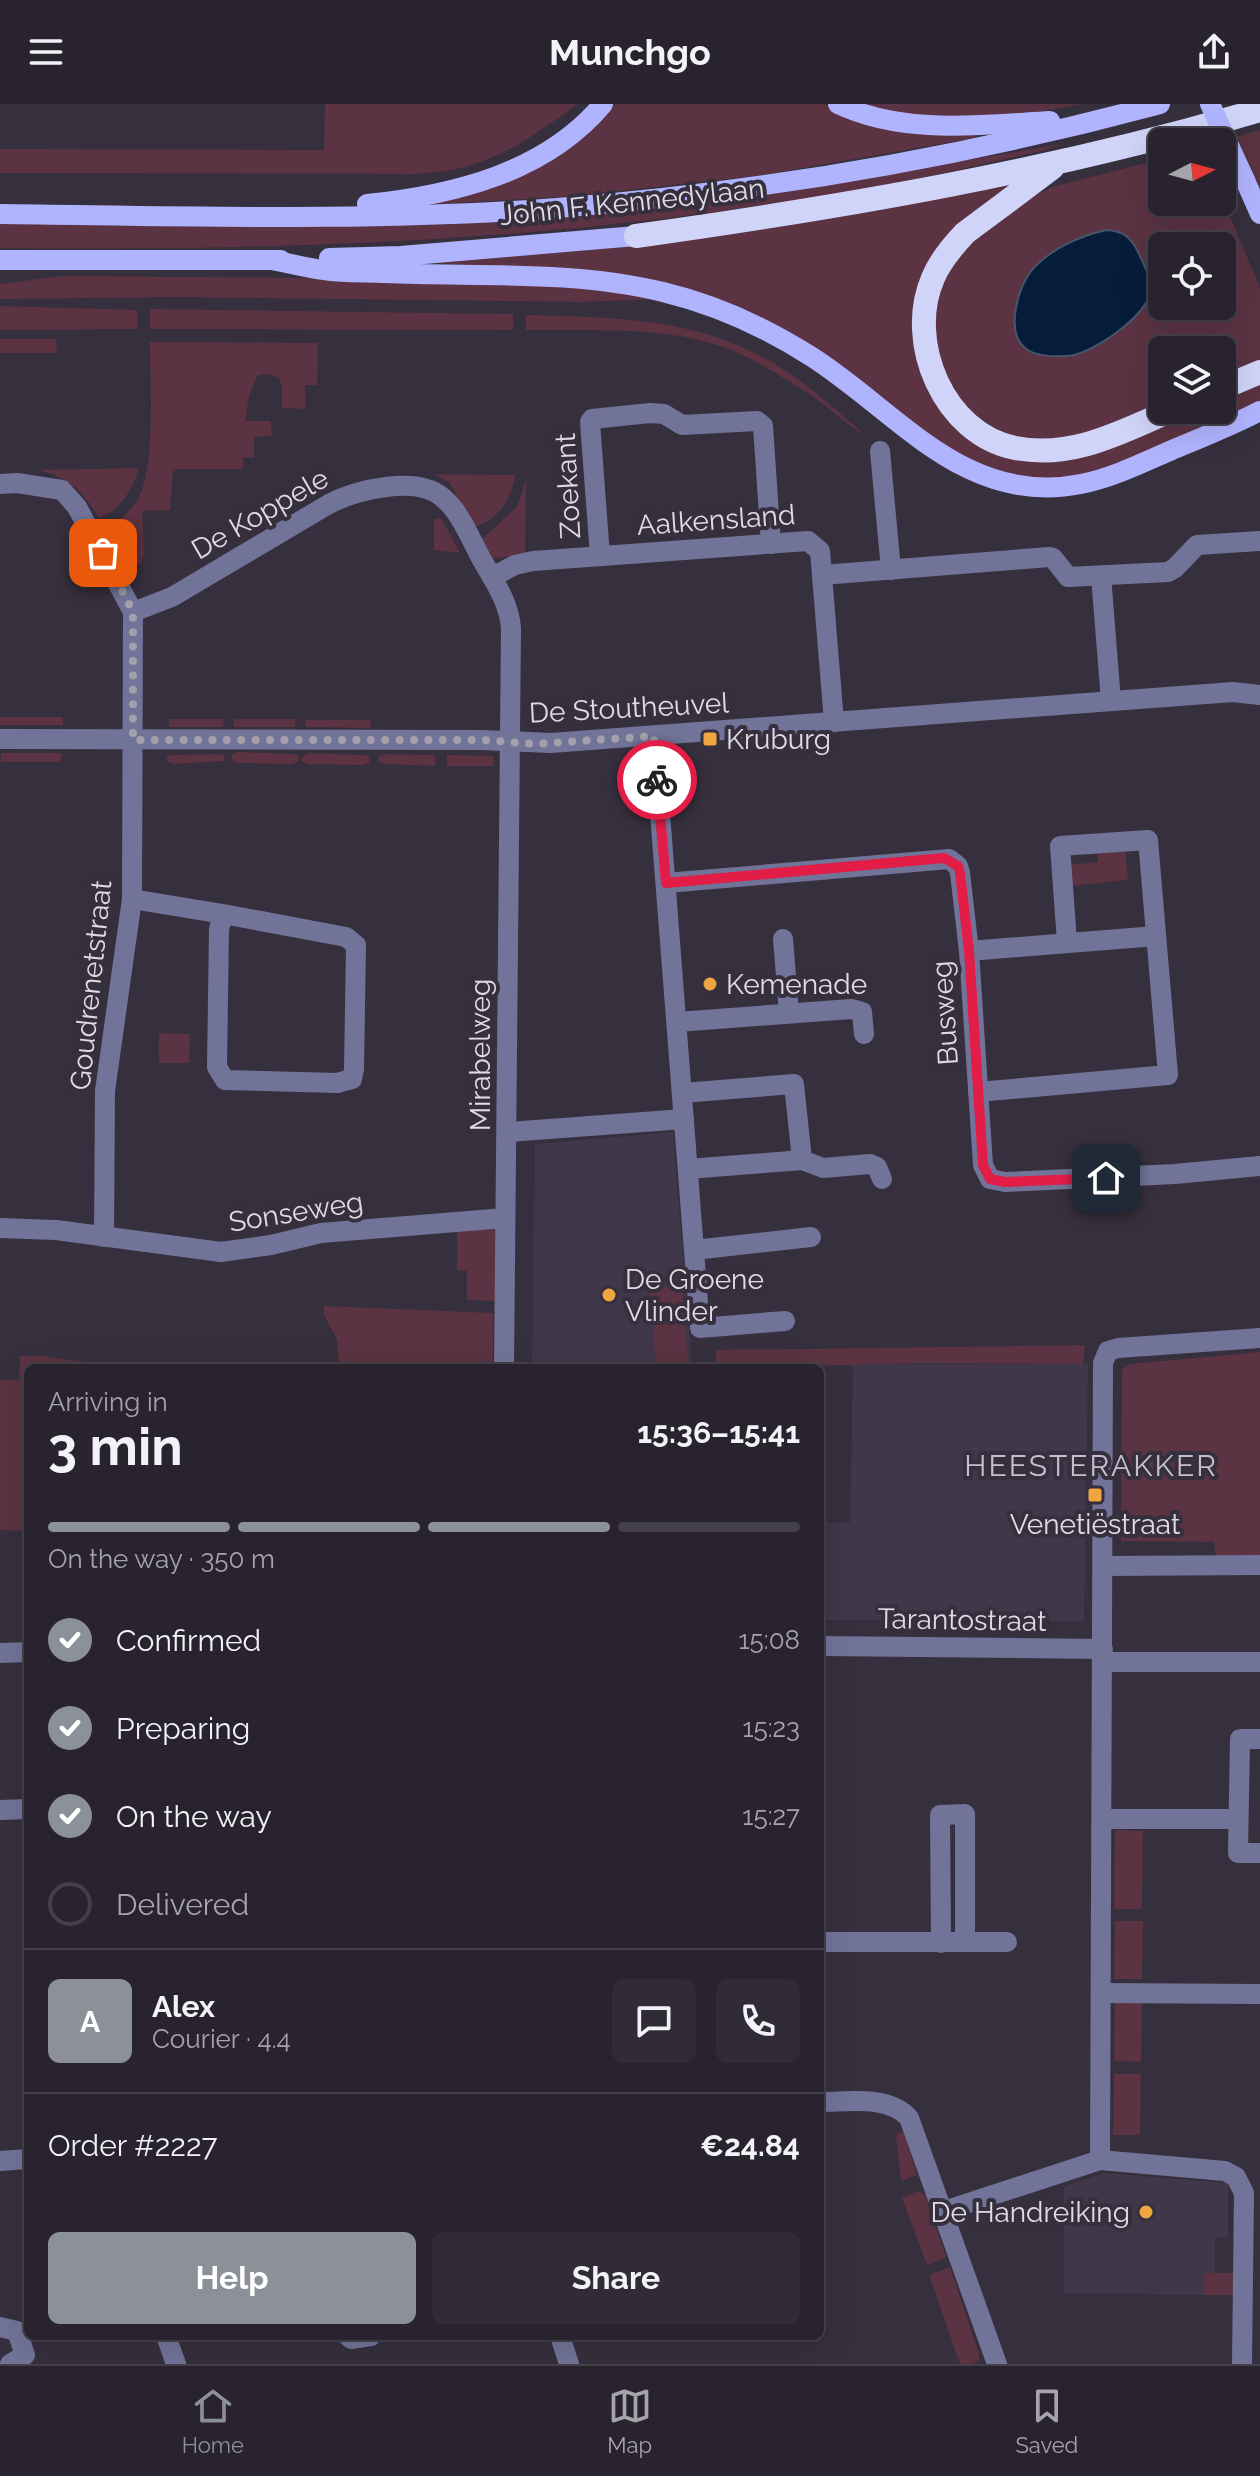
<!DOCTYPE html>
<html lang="en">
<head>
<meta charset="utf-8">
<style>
  :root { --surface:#28232e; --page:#302b36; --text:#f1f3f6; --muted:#a5a4aa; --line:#44404a; --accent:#8c9099 }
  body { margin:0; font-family:Raleway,sans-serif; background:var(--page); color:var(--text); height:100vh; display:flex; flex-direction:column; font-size:30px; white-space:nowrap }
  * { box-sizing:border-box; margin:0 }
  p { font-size:26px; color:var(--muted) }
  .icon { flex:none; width:44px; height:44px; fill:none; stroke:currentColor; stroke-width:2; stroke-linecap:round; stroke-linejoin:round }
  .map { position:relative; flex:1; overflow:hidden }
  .sheet { position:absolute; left:24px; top:1260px; width:800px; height:976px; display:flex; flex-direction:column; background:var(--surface); border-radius:12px; box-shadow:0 8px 32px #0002,0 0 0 2px var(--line) }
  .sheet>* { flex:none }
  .needle { width:52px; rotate:84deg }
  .fabs { position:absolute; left:1148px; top:24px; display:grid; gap:16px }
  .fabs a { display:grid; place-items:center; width:88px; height:88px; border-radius:12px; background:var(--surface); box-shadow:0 8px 32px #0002,0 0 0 2px var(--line); font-size:40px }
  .pin { position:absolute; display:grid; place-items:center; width:68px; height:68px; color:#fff; margin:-34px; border-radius:16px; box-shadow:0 4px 12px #0006 }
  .courier { position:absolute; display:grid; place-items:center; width:80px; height:80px; margin:-40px; border:6px solid #e11d48; border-radius:50%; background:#fff; color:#222; box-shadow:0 2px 10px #0007 }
  .overview em { font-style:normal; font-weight:700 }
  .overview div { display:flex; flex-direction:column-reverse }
  .overview { display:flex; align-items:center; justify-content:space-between; height:136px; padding:0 24px }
  h1 { font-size:52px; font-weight:700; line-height:60px }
  .bar { display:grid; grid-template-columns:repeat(4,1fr); gap:12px 8px; align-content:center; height:96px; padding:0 24px }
  .bar i { height:10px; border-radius:6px; background:var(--line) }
  .bar .active { background:var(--accent) }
  .bar p { grid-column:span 4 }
  .line { display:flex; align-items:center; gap:20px; padding:0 24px; border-top:2px solid var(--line) }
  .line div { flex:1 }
  .round { display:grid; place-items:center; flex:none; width:84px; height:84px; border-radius:12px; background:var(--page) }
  ol { padding:0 24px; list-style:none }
  li { display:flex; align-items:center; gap:24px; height:88px }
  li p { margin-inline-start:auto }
  li .icon { padding:8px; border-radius:50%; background:var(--accent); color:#fff; stroke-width:4 }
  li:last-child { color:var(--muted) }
  li i { width:44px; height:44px; border:4px solid var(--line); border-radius:50% }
  .button { display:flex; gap:16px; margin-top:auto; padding:16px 24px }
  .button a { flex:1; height:92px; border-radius:12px; background:var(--accent); color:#fff; font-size:32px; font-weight:700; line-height:92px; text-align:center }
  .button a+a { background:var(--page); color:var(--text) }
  header { display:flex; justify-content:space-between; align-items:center; height:104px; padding:0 24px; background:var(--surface); font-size:36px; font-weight:700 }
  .dock { display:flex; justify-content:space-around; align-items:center; height:112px; border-top:2px solid var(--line); background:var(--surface); font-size:22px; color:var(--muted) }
  .dock a { display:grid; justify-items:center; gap:4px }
  .dock .active { color:var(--accent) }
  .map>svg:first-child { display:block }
  .built { fill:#40374b }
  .green { fill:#5b3342; fill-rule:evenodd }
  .water { fill:#061d3a; stroke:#47566d; stroke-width:2 }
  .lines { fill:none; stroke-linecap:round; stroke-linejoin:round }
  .minor { stroke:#717498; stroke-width:20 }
  .major { stroke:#b0b4fe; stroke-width:20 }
  .highway { stroke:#d0d4f8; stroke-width:24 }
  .major-bridge { stroke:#b0b4fe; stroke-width:20 }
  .done { stroke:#a49faa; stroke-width:8; stroke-dasharray:0 14.4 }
  .route { stroke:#e11d48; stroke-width:10 }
  .poi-dot { fill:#f0a63f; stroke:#362f3d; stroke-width:3 }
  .labels { text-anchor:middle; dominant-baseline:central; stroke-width:8; stroke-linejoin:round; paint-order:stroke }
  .street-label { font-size:28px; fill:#e0dce5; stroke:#362f3d }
  .poi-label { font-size:28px; fill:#e0dce5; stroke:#362f3d; text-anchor:start }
  .neighbourhood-label { font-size:30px; letter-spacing:2px; fill:#c7bfd0; stroke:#362f3d }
</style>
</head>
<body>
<header><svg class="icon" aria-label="menu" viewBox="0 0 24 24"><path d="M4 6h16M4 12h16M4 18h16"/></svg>Munchgo<svg class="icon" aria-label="share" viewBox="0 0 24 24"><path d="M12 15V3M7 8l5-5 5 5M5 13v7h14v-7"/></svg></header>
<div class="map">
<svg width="1260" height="2260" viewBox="0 0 1260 2260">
  <rect width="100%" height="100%" fill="#362f3d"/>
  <!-- built -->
  <g class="built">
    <polygon points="673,1028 692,1264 532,1264 535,1040"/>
    <polygon points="853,1260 1088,1260 1084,1517 820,1516 820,1419 850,1418"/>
    <polygon points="1103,2069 1228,2079 1228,2134 1215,2134 1215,2169 1204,2169 1203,2191 1064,2189 1064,2083"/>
  </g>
  <!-- green -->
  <g class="green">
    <path d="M 325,0 L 577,0 C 544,25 508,51 468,62 C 452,67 434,68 418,70 L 0,69 L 0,45 L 324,46 Z"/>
    <polygon points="615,0 824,0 849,12 975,28 975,34 763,71 573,92 424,101 501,81 542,61"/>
    <polygon points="850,0 1083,0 1001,14 911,13"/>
    <polygon points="1260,26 1260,84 1237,33"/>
    <path d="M 1063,40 C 1041,49 1016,52 993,58 C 937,71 882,82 826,91 C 553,138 276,147 0,144 L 0,119 L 776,88 Z"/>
    <path d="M 1162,55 L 1162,98 L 1222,98 L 1222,93 L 1260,184 L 1260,258 L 1222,276 L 1222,246 L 1162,246 L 1162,304 L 1141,313 L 1047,339 L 990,327 L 943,278 L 932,207 L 948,161 L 1005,107 L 1052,83 ZM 1106,126 C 1132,127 1141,152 1149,174 L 1023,176 C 1044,150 1073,134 1106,126 ZM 1162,142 L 1222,142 L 1222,202 L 1162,202 Z"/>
    <polygon points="1013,81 974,112 919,210 959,322 1098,347 1192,306 1222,306 1222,293 1260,277 1260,297 1104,366 1047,378 989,368 941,342 772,219 538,166 436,159 655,140 849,111"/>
    <path d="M 62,172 C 179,173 296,173 414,176 C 497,179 579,181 661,195 L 581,198 L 178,193 L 0,195 L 0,180 Z"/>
    <polygon points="0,202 137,206 137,225 0,226"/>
    <polygon points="150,205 513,210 513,226 150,225"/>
    <path d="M 526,211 C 606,213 683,213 755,249 C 796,269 830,301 864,330 C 848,323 834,308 819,297 C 798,282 774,268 751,255 C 684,220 600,227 526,226 Z"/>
    <polygon points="0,235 56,235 57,249 0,249"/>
    <path d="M 150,238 L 318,239 L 317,281 L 305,281 L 305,305 L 282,304 L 282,282 L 279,274 L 268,270 L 258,271 L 249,292 L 245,317 L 271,317 L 272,332 L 254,333 L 254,354 L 243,353 L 243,365 L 173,365 L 170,406 L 142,407 L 144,450 L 141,459 L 128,466 L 106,426 C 118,418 130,408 138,395 C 156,363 150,277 150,238 Z"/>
    <path d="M 139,364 C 132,386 121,406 99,414 C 83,387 69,374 39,366 Z"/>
    <path d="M 434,370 L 515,371 C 512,395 498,416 474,423 L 450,379 Z"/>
    <polygon points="526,375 525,452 491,454 481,436 517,403"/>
    <polygon points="441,414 460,449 434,446 434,415"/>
    <rect x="0" y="613" width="63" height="8"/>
    <polygon points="169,615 223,615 224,623 169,623"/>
    <rect x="234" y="615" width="61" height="8"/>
    <polygon points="305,616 371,616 370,624 306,623"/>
    <polygon points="238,648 292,650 298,651 299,657 292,660 238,659 232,656 232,651"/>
    <rect x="1" y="649" width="60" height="9"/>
    <polygon points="309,649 362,651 369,652 369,659 362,661 308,660 302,657 302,653"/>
    <polygon points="217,650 224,651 225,657 173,660 167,657 167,652 173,651"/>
    <polygon points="385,650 435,651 435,662 384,660 379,657 378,653"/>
    <polygon points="447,651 493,652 494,662 447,662"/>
    <polygon points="1125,743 1128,776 1069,782 1068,761 1098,758 1097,745"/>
    <polygon points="159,929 190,930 189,959 159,959"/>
    <polygon points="496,1123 495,1197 467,1196 467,1167 457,1166 457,1126"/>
    <polygon points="650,1183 682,1184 688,1264 656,1264"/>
    <polygon points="324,1202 493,1209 493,1264 339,1264 337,1235 324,1211"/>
    <polygon points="1085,1241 1083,1260 922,1259 716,1264 716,1246"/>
    <polygon points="1260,1248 1260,1453 1216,1454 1214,1438 1121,1437 1122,1266 1130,1260"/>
    <polygon points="20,1252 42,1252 125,1264 28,1264 28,1427 0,1426 0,1276 19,1276"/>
    <polygon points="1115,1726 1143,1727 1142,1805 1114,1805"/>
    <polygon points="1115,1817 1143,1817 1142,1875 1114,1875"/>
    <polygon points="1115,1897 1142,1897 1141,1958 1114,1957"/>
    <polygon points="1114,1970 1141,1970 1140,2031 1113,2031"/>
    <polygon points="899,2028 904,2029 917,2071 901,2077 896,2032"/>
    <polygon points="918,2087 925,2091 946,2153 927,2161 902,2094"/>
    <polygon points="950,2163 979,2250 979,2256 973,2260 960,2260 929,2171"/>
    <polygon points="1204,2169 1233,2169 1233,2191 1203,2191"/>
  </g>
  <!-- water -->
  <path class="water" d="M 1106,126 C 1123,127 1130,132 1138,148 C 1144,161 1152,174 1150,189 C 1146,213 1089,252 1066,252 C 1054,253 1034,252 1025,244 C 1005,228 1018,182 1032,166 C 1050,145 1080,132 1106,126 Z"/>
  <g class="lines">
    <!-- minor -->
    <g class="minor">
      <polyline points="880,347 891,466"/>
      <polyline points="0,380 17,379 62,386 77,403 133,508 132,795 105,987 104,1133"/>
      <polyline points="600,452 590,318 592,315 650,309 664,310 682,321 757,317 763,322 771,440"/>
      <polyline points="822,471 1049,453 1053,454 1068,473 1168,468 1175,464 1197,441 1260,437"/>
      <polyline points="1101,472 1111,597"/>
      <polyline points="492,473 515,461 533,457 808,437 820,447 834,618"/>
      <path d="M 133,508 L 172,493 L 329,400 C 356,386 416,371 442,393 C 460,407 471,436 482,456 C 494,477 509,498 511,524 L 504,1264"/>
      <polyline points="654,632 700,1224 785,1217"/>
      <polyline points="0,635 482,636 551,639 1233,588 1260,591"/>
      <polyline points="666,779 949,755 958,762 960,769 969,847 983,1061 990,1075 1005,1078 1175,1070 1260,1062"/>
      <polyline points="132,795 223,810 219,825 217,963 225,976 337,979 352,975 354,965 356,841 346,833 223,810"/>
      <polyline points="783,835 789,909"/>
      <polyline points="969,847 1156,832"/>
      <polyline points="677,918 851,905 862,908 864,930"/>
      <polyline points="978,988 1168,971 1148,736 1060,742 1067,838"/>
      <polyline points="682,989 794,980 802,1056"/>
      <polyline points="508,1028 684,1015"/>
      <polyline points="688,1065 802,1056 823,1064 870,1060 877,1063 882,1075"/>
      <polyline points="0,1124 56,1126 221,1148 271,1141 321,1129 505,1114"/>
      <polyline points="694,1146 811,1133"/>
      <polyline points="1104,1462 1260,1461"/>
      <polyline points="820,1542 1103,1545"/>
      <polyline points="0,1549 28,1548"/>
      <polyline points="1103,1558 1260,1558"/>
      <polyline points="1260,1635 1240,1635 1238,1749 1260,1749"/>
      <polyline points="0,1706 28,1705"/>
      <polyline points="1103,1715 1238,1715"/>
      <polyline points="820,1838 1007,1838"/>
      <polyline points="941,1839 940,1711 965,1710 965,1838"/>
      <polyline points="1101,1889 1260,1890"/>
      <path d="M 820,1998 C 849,1998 889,1991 909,2014 L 997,2260"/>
      <polyline points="1100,2056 1103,1259 1108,1247 1118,1244 1260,1234"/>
      <polyline points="0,2057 28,2055"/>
      <polyline points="944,2107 1100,2056 1225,2067 1236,2073 1244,2089 1242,2260"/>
      <polyline points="0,2223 17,2227 25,2251 10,2260"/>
      <polyline points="166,2232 176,2260"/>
      <polyline points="348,2232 351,2235 371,2232"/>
      <polyline points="560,2232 569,2260"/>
    </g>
    <!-- major -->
    <g class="major">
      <path d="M 838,0 C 903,31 980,21 1050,17"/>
      <polyline points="1245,76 1260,110"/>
      <path d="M 367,100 C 453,91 545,69 603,0"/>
      <path d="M 0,110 C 185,112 372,118 557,104 C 760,88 963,53 1160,0"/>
      <polyline points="329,154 401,152 636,132"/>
      <polyline points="0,156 281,156"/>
      <path d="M 271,156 C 289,159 307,164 324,166 C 344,169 365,168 385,169 C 477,173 573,166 663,188 C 717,201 765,223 812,253 C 898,308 965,403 1081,380 C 1112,374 1142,359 1172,346 C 1201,334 1231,322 1260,307"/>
    </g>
    <!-- highway -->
    <g class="highway">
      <path d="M 1052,64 L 965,129 C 952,143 940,157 933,174 C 905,238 944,330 1015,344 C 1073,355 1121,328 1172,306"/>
      <path d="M 636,132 C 850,102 1053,67 1260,6"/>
      <polyline points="1222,284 1260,268"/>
    </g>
    <!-- major-bridge -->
    <polyline class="major-bridge" points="1210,0 1245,76"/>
  </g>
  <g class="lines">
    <!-- done -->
    <polyline class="done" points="103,449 133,508 133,636 482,636 536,640 654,632 657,676"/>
    <!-- route -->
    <polyline class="route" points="657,676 666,779 944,754 958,762 960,769 969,847 983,1061 990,1075 1005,1078 1106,1074"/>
  </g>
  <!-- markers -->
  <g class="poi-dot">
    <rect x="702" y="627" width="16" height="16" rx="4"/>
    <circle cx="710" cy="880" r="8"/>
    <circle cx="609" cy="1191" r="8"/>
    <rect x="1087" y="1383" width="16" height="16" rx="4"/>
    <circle cx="1146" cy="2108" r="8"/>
  </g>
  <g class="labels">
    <!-- street labels -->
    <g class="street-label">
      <text transform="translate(632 98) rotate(-6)">John F. Kennedylaan</text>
      <text transform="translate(568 382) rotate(-93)">Zoekant</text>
      <text transform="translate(260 410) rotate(-30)">De Koppele</text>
      <text transform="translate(716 416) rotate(-4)">Aalkensland</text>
      <text transform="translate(629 604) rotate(-3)">De Stoutheuvel</text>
      <text transform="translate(91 881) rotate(-84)">Goudrenetstraat</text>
      <text transform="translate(945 909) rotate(-94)">Busweg</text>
      <text transform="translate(480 951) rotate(-90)">Mirabelweg</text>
      <text transform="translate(296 1108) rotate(-9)">Sonseweg</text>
      <text transform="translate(962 1516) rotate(1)">Tarantostraat</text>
    </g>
    <!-- poi labels -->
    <g class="poi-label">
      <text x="726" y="635">Kruburg</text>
      <text x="726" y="880">Kemenade</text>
      <text x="625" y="1175">De Groene<tspan x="625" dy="32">Vlinder</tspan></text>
      <text x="1095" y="1420" text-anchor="middle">Venetiëstraat</text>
      <text x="1130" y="2108" text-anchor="end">De Handreiking</text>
    </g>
    <!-- neighbourhood labels -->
    <g class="neighbourhood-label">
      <text x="1091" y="1361">HEESTERAKKER</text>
    </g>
  </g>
</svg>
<div class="fabs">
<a><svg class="needle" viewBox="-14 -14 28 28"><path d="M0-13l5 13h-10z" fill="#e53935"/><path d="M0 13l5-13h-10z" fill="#a5a4aa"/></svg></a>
<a><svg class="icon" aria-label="locate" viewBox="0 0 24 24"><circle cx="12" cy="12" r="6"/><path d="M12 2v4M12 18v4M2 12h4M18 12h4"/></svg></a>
<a><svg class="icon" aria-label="layers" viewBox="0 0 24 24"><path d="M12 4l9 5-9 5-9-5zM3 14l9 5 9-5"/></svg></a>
</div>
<div class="pin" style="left:103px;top:449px;background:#ea580c"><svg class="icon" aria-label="bag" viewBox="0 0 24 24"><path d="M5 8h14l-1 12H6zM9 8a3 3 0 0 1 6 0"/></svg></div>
<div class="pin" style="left:1106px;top:1074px;background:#1f2937"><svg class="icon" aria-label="home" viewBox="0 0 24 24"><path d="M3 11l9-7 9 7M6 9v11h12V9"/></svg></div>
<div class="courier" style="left:657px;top:676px"><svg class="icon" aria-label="bike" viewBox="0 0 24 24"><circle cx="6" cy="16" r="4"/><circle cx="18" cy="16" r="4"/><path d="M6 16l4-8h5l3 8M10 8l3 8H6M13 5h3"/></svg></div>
<section class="sheet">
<div class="overview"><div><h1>3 min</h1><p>Arriving in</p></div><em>15:36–15:41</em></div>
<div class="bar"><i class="active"></i><i class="active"></i><i class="active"></i><i></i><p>On the way · 350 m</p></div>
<ol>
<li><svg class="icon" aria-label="check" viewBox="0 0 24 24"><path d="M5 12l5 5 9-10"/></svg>Confirmed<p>15:08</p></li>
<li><svg class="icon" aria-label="check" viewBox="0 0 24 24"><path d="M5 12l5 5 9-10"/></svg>Preparing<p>15:23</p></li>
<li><svg class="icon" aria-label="check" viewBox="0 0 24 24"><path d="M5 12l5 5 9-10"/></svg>On the way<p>15:27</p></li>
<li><i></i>Delivered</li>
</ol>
<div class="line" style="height:144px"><b class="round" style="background:var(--accent);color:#fff">A</b><div><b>Alex</b><p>Courier · 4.4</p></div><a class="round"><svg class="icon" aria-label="chat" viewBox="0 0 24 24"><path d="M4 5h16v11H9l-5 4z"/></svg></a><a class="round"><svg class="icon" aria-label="phone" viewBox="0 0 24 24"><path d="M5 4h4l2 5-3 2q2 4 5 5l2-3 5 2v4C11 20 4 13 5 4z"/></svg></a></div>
<div class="line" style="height:104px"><div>Order #2227</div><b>€24.84</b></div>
<div class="button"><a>Help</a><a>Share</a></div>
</section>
</div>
<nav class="dock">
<a class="active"><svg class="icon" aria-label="home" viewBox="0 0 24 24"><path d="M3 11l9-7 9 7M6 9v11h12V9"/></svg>Home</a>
<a><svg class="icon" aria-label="map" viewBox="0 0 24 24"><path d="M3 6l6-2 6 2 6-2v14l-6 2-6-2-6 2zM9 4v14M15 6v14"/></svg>Map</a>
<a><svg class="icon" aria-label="saved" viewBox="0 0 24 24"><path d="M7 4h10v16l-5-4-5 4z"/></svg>Saved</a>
</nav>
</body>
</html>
